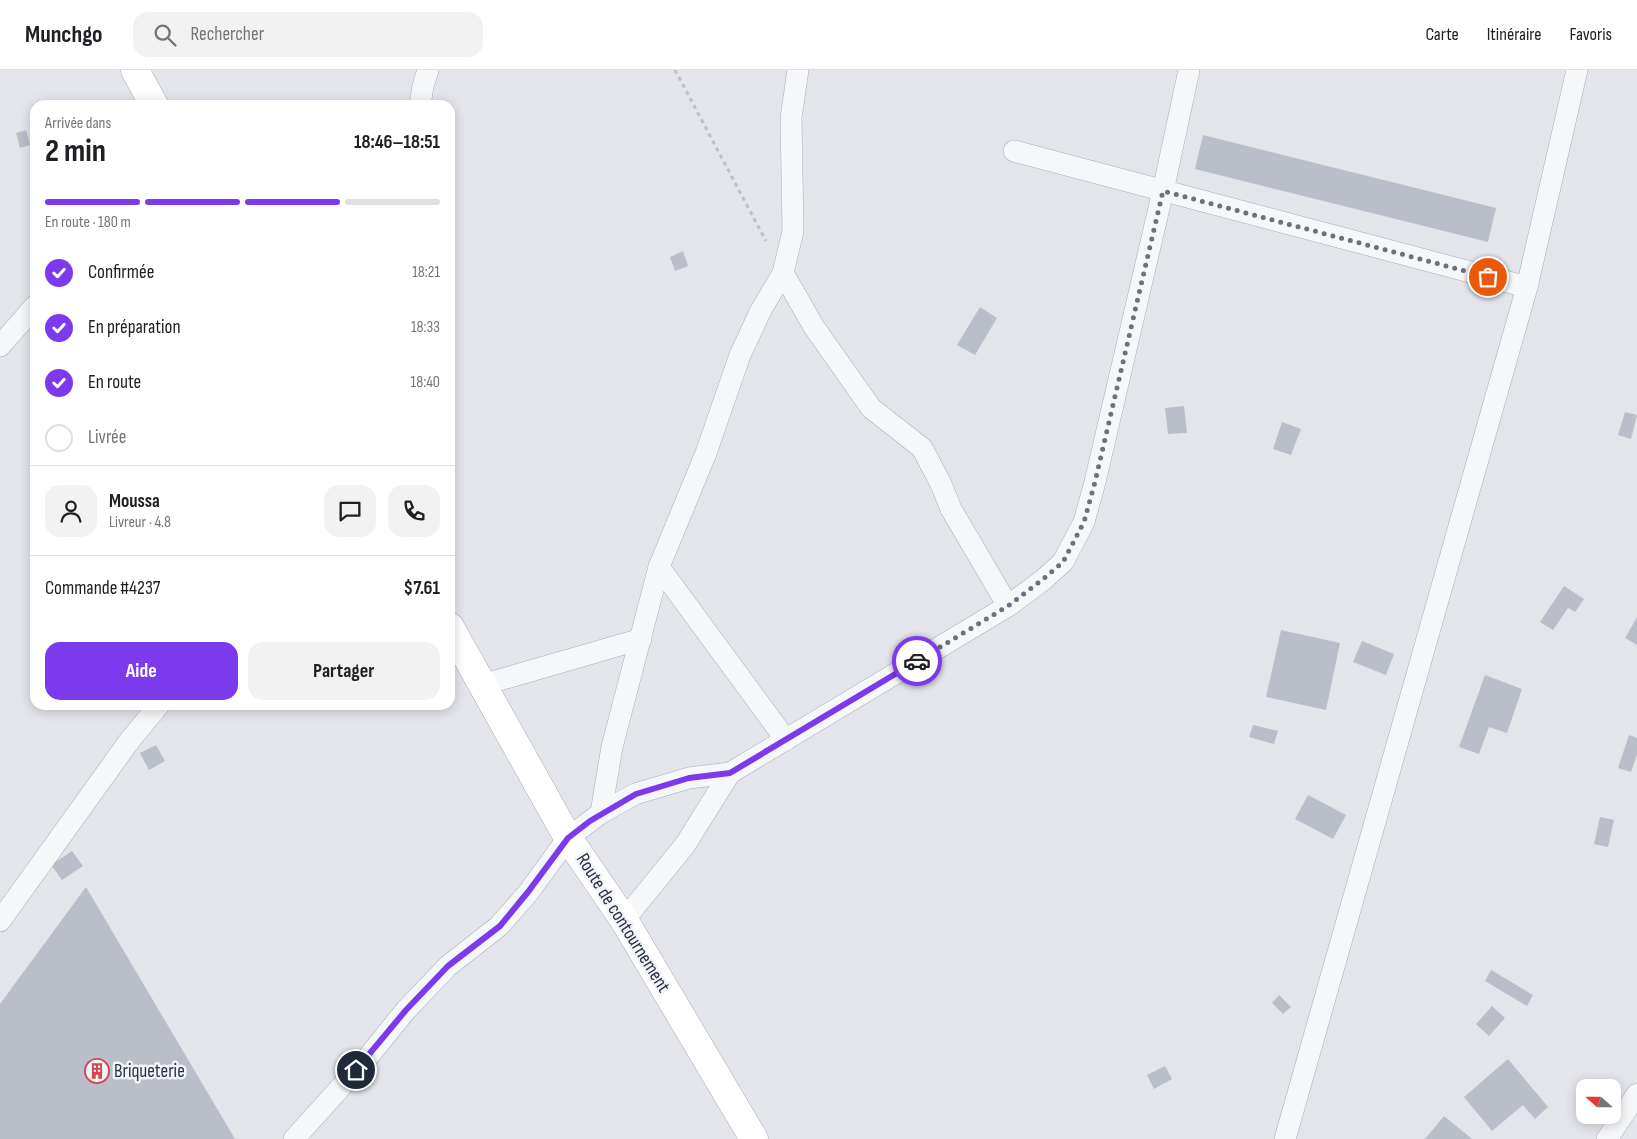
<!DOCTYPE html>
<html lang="fr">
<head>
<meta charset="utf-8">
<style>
  :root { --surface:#fff; --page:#f2f2f2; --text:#202124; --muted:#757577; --line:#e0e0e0; --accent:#7c3aed }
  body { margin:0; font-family:"Sofia Sans Condensed",sans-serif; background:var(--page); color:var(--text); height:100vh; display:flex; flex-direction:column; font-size:19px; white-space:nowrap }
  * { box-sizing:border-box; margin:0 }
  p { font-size:16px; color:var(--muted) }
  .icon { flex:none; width:28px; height:28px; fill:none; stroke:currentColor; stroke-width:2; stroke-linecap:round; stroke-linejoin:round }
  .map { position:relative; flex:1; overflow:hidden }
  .side { position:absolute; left:30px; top:30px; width:425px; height:610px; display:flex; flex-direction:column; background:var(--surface); border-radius:15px; box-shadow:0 2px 12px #0003 }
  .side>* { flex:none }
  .needle { width:32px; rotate:291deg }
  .buttons { position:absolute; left:1576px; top:1009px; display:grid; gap:10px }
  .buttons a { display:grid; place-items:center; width:45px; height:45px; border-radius:10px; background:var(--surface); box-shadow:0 2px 12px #0003; font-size:25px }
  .pin { position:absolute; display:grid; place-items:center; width:42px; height:42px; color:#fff; margin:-21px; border:2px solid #fff; border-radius:50%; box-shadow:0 1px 5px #0007 }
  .courier { position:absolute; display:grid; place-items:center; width:50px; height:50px; margin:-25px; border:4px solid #7c3aed; border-radius:50%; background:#fff; color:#222; box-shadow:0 1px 6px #0007 }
  .headline em { font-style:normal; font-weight:700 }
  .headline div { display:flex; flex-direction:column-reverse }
  .headline { display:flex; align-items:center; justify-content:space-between; height:85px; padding:0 15px }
  h1 { font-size:32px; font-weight:700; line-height:38px }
  .bar { display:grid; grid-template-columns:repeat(4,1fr); gap:8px 5px; align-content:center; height:60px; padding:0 15px }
  .bar i { height:6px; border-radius:4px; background:var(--line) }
  .bar .selected { background:var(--accent) }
  .bar p { grid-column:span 4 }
  .line { display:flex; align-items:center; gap:12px; padding:0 15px; border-top:1px solid var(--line) }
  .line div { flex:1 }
  .round { display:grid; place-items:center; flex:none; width:52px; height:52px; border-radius:15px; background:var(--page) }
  ol { padding:0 15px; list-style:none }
  li { display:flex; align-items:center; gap:15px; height:55px }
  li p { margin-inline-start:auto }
  li .icon { padding:5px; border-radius:50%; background:var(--accent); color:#fff; stroke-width:4 }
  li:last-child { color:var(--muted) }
  li i { width:28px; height:28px; border:2px solid var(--line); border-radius:50% }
  .button { display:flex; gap:10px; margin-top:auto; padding:10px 15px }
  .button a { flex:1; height:58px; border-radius:15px; background:var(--accent); color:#fff; font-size:20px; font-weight:700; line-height:58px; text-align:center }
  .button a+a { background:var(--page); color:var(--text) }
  header { display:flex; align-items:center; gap:30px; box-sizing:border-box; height:70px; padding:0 25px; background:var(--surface); border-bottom:1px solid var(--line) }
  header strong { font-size:24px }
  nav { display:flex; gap:28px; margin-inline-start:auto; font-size:18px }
  .search { width:350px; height:45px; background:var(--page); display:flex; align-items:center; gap:12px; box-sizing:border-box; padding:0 18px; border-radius:15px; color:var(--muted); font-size:19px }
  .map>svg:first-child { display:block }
  .building { fill:#babec9 }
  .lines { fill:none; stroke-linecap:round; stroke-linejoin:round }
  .street-casing { stroke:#a8acb6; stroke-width:22 }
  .secondary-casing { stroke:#a8acb6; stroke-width:29 }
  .path { stroke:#bdc0c6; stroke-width:3; stroke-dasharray:4 4; stroke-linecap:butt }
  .street { stroke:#f6f7f9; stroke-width:21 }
  .secondary { stroke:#fff; stroke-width:28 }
  .done { stroke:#6b717e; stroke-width:5; stroke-dasharray:0 9 }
  .route { stroke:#7c3aed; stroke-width:6 }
  .labels { text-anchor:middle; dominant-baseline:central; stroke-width:5; stroke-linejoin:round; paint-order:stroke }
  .street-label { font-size:19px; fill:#2a3244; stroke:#f3f4f8 }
  .poi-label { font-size:19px; fill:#2a3244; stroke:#f3f4f8; text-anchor:start }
</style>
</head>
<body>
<header>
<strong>Munchgo</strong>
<div class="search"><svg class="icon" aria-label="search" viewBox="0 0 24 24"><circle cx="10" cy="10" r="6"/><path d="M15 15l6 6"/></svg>Rechercher</div>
<nav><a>Carte</a><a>Itinéraire</a><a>Favoris</a></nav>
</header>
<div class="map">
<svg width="1637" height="1069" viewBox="0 0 1637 1069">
  <rect width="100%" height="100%" fill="#e3e5eb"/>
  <!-- building -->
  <g class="building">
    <polygon points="26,60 30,75 20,78 16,63"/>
    <polygon points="1203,65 1496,138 1488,172 1195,99"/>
    <polygon points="683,181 688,196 675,201 670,187"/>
    <polygon points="980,237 997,248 975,285 957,275"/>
    <polygon points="1184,336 1187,363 1168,364 1165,338"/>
    <polygon points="1625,342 1637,345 1631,369 1618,365"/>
    <polygon points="1282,352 1301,359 1291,385 1273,379"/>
    <polygon points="1564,516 1584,529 1575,542 1568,538 1553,560 1540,552"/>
    <polygon points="1637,547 1637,575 1625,568"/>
    <polygon points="1281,560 1340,573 1326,640 1266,627"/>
    <polygon points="1362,571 1394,584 1386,605 1353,592"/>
    <polygon points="1485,605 1522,619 1507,663 1489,657 1479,684 1459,677"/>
    <polygon points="1253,655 1278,661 1274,674 1249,667"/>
    <polygon points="1629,665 1637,668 1637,684 1631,702 1618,698"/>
    <polygon points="156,675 165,691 149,700 140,683"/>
    <polygon points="1308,725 1346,745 1333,769 1295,749"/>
    <polygon points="1600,747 1614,750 1608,777 1594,774"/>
    <polygon points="72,781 83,796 62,810 51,795"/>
    <polygon points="86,817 235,1069 0,1069 0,934"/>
    <polygon points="1491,900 1533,925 1527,936 1485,911"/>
    <polygon points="1279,925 1291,937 1283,944 1272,933"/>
    <polygon points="1492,936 1505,948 1489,966 1476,954"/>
    <polygon points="1508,989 1548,1037 1535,1049 1523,1035 1492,1061 1464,1027"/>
    <polygon points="1165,996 1172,1009 1154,1019 1147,1005"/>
    <polygon points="1444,1046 1472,1069 1425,1069"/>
  </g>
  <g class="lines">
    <defs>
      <g id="street">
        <polyline points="420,35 423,16 428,0"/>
        <polyline points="1014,81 1527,217"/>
        <polyline points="783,203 814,257 871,338 922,378 941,414 951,439 1008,536"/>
        <polyline points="0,276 35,236"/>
        <polyline points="659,497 786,670"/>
        <polyline points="482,615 641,569"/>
        <polyline points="601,743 612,677 659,497 706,383 740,285 761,240 783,203 793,161 791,48 798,0"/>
        <polyline points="624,850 685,775 730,703 1008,536 1043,510 1063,492 1084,452 1095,412 1163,121 1189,0"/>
        <polyline points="0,851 130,670 159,635"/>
        <polyline points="294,1069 368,987 406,940 448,896 499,856 528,823 568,768 601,743 635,724 689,708 730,703"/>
        <polyline points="1285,1069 1527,217 1577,0"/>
        <polyline points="1607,1069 1637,1024"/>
      </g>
      <g id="secondary">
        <polyline points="135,0 154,35"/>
        <polyline points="450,557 568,768 624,850 754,1069"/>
      </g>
    </defs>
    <!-- street casing -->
    <use href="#street" class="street-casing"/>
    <!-- secondary casing -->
    <use href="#secondary" class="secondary-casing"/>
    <!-- path -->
    <polyline class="path" points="675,0 766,171"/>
    <!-- street -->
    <use href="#street" class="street"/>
    <!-- secondary -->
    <use href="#secondary" class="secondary"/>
  </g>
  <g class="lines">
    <!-- done -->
    <polyline class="done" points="917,591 1008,536 1042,510 1063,492 1084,452 1095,412 1163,121 1488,207"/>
    <!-- route -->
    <polyline class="route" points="356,1000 406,940 448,896 500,856 528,822 568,768 590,751 636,724 689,708 730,703 917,591"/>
  </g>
  <!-- icons -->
  <defs>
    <symbol id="building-ring" viewBox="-11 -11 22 22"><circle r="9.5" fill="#f3f4f8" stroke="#d14752" stroke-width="1.5"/><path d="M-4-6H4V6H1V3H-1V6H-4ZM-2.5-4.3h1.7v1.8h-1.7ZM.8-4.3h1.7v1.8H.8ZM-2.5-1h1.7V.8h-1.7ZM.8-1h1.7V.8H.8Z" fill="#d14752"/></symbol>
  </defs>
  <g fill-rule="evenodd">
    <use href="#building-ring" x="83" y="987" width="28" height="28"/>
  </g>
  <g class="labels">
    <!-- street labels -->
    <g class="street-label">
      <text transform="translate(623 853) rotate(58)">Route de contournement</text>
    </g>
    <!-- poi labels -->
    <g class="poi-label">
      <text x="114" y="1001">Briqueterie</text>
    </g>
  </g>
</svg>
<div class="buttons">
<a><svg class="needle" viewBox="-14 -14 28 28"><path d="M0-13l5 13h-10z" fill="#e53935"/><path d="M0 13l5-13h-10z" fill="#757577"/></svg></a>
</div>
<div class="pin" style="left:1488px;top:207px;background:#ea580c"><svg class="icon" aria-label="bag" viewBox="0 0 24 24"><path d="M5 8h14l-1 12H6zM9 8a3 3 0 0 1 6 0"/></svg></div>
<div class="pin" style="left:356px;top:1000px;background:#1f2937"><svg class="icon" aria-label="home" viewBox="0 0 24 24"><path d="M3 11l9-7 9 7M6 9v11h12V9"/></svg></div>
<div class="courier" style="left:917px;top:591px"><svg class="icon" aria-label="car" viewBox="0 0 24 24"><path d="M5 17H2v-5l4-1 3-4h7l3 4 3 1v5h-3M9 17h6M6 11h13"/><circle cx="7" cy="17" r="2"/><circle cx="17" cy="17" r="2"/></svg></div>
<section class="side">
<div class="headline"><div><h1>2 min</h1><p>Arrivée dans</p></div><em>18:46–18:51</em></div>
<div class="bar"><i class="selected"></i><i class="selected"></i><i class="selected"></i><i></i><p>En route · 180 m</p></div>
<ol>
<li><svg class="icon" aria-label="check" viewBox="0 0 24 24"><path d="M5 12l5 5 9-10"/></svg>Confirmée<p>18:21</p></li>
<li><svg class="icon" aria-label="check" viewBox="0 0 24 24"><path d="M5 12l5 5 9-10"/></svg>En préparation<p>18:33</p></li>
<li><svg class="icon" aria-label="check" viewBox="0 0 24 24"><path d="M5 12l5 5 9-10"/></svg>En route<p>18:40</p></li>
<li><i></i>Livrée</li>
</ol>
<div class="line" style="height:90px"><a class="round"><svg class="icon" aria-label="person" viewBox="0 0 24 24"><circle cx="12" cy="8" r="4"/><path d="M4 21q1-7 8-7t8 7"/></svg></a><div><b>Moussa</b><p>Livreur · 4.8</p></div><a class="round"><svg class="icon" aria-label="chat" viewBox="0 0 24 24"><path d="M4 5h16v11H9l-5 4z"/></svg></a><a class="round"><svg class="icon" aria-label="phone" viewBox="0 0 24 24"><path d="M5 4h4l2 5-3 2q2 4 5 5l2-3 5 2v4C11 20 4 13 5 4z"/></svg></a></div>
<div class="line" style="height:65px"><div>Commande #4237</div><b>$7.61</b></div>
<div class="button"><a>Aide</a><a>Partager</a></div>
</section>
</div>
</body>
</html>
